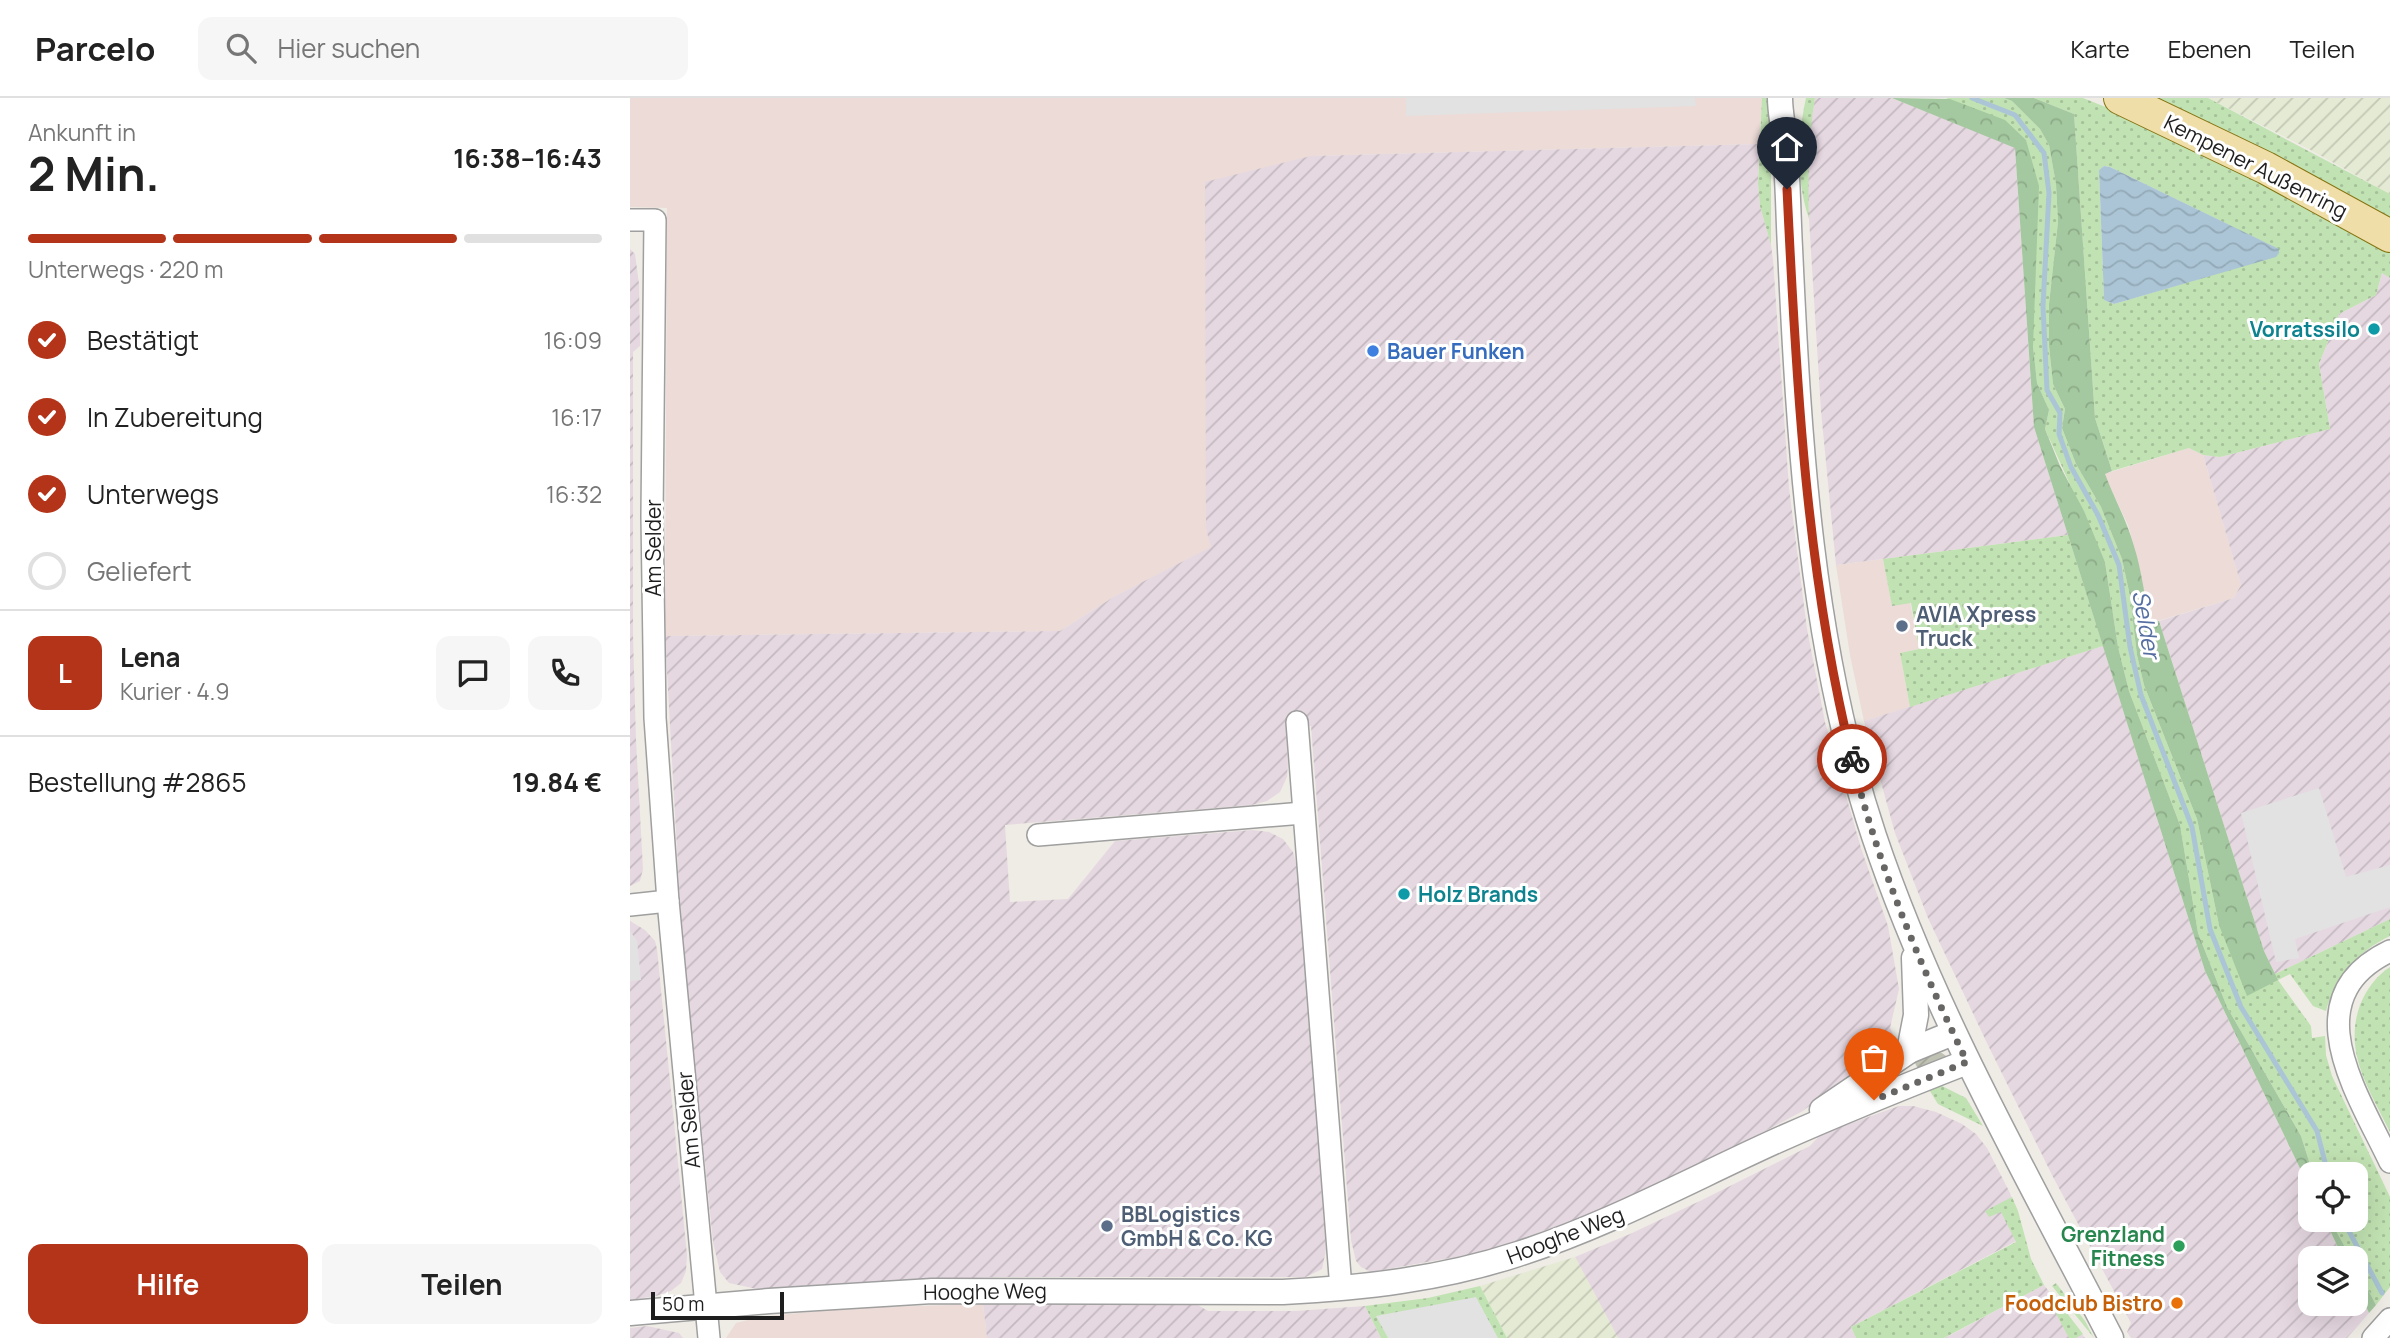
<!DOCTYPE html>
<html lang="de">
<head>
<meta charset="utf-8">
<style>
  :root { --surface:#fff; --page:#f6f6f6; --text:#222; --muted:#767676; --line:#e0e0e0; --accent:#b33419 }
  body { margin:0; font-family:Manrope,sans-serif; background:var(--page); color:var(--text); height:100vh; display:flex; flex-direction:column; font-size:26px; white-space:nowrap }
  * { box-sizing:border-box; margin:0 }
  p { font-size:23px; color:var(--muted) }
  .icon { flex:none; width:38px; height:38px; fill:none; stroke:currentColor; stroke-width:2; stroke-linecap:round; stroke-linejoin:round }
  .map { position:relative; flex:1; overflow:hidden }
  .details { display:flex; flex-direction:column; background:var(--surface); width:630px }
  .details>* { flex:none }
  .buttons { position:absolute; left:1668px; top:1064px; display:grid; gap:14px }
  .buttons a { display:grid; place-items:center; width:70px; height:70px; border-radius:14px; background:var(--surface); box-shadow:0 7px 28px #0002; font-size:35px }
  .scale { position:absolute; left:21px; bottom:18px; width:133px; box-sizing:border-box; padding-left:7px; border:4px solid #1e1e1e; border-top:0; font-size:19px; line-height:24px; white-space:nowrap; color:#1e1e1e; -webkit-text-stroke:5px #fff; paint-order:stroke }
  .pin { position:absolute; display:grid; place-items:center; width:60px; height:60px; color:#fff; margin:-72px -30px; border-radius:50% 50% 50% 0; rotate:-45deg; box-shadow:0 0 7px #0007 }
  .pin .icon { rotate:45deg }
  .courier { position:absolute; display:grid; place-items:center; width:70px; height:70px; margin:-35px; border:5px solid #b33419; border-radius:50%; background:#fff; color:#222; box-shadow:0 2px 9px #0007 }
  .overview em { font-style:normal; font-weight:700 }
  .overview div { display:flex; flex-direction:column-reverse }
  .overview { display:flex; align-items:center; justify-content:space-between; height:119px; padding:0 28px }
  h1 { font-size:46px; font-weight:700; line-height:52px }
  .bar { display:grid; grid-template-columns:repeat(4,1fr); gap:10px 7px; align-content:center; height:84px; padding:0 28px }
  .bar i { height:9px; border-radius:5px; background:var(--line) }
  .bar .on { background:var(--accent) }
  .bar p { grid-column:span 4 }
  .line { display:flex; align-items:center; gap:18px; padding:0 28px; border-top:2px solid var(--line) }
  .line div { flex:1 }
  .round { display:grid; place-items:center; flex:none; width:74px; height:74px; border-radius:14px; background:var(--page) }
  ol { padding:0 28px; list-style:none }
  li { display:flex; align-items:center; gap:21px; height:77px }
  li p { margin-inline-start:auto }
  li .icon { padding:7px; border-radius:50%; background:var(--accent); color:#fff; stroke-width:4 }
  li:last-child { color:var(--muted) }
  li i { width:38px; height:38px; border:4px solid var(--line); border-radius:50% }
  .primary-button { display:flex; gap:14px; margin-top:auto; padding:14px 28px }
  .primary-button a { flex:1; height:80px; border-radius:14px; background:var(--accent); color:#fff; font-size:28px; font-weight:700; line-height:80px; text-align:center }
  .primary-button a+a { background:var(--page); color:var(--text) }
  header { display:flex; align-items:center; gap:42px; box-sizing:border-box; height:98px; padding:0 35px; background:var(--surface); border-bottom:2px solid var(--line) }
  header strong { font-size:33px }
  nav { display:flex; gap:38px; margin-inline-start:auto; font-size:24px }
  .search { width:490px; height:63px; background:var(--page); display:flex; align-items:center; gap:18px; box-sizing:border-box; padding:0 24px; border-radius:14px; color:var(--muted); font-size:26px }
  main { display:flex; flex:1; min-height:0 }
  .map>svg:first-child { display:block }
  .commercial { fill:#ecdbd7 }
  .industrial { fill:url(#industrial-furrows) }
  .construction { fill:url(#construction-furrows) }
  .farmland { fill:url(#farmland-furrows) }
  .grass { fill:url(#grass-dots); fill-rule:evenodd }
  .forest { fill:url(#forest-crowns) }
  .parking { fill:#e2e2e2 }
  .water { fill:url(#water-waves) }
  .lines { fill:none; stroke-linecap:round; stroke-linejoin:round }
  .stream { stroke:#abc5d6; stroke-width:5 }
  .minor-casing { stroke:#9f9f9f; stroke-width:24 }
  .tertiary-casing { stroke:#9f9f9f; stroke-width:27 }
  .primary-casing { stroke:#867413; stroke-width:34 }
  .minor { stroke:#fff; stroke-width:21 }
  .tertiary { stroke:#fff; stroke-width:24 }
  .primary { stroke:#f0dea8; stroke-width:32 }
  .done { stroke:#676664; stroke-width:7; stroke-dasharray:0 12.6 }
  .route { stroke:#b33419; stroke-width:9 }
  .culture-dot { fill:#0f9aa8; stroke:#fff; stroke-width:2.5 }
  .shop-dot { fill:#3f7fe0; stroke:#fff; stroke-width:2.5 }
  .service-dot { fill:#5c6f8a; stroke:#fff; stroke-width:2.5 }
  .leisure-dot { fill:#2e9e5b; stroke:#fff; stroke-width:2.5 }
  .food-dot { fill:#e8710a; stroke:#fff; stroke-width:2.5 }
  .labels { text-anchor:middle; dominant-baseline:central; stroke-width:6; stroke-linejoin:round; paint-order:stroke }
  .street-label { font-size:21px; fill:#1e1e1e; stroke:#fff }
  .culture-label { font-size:21px; font-weight:bold; fill:#0d838f; stroke:#fff; text-anchor:end }
  .shop-label { font-size:21px; font-weight:bold; fill:#366cbe; stroke:#fff; text-anchor:start }
  .service-label { font-size:21px; font-weight:bold; fill:#4e5e75; stroke:#fff; text-anchor:start }
  .leisure-label { font-size:21px; font-weight:bold; fill:#27864d; stroke:#fff; text-anchor:end }
  .food-label { font-size:21px; font-weight:bold; fill:#c56008; stroke:#fff; text-anchor:end }
  .water-label { font-size:23px; font-style:italic; fill:#566fa2; stroke:#fff }
</style>
</head>
<body>
<header>
<strong>Parcelo</strong>
<div class="search"><svg class="icon" aria-label="search" viewBox="0 0 24 24"><circle cx="10" cy="10" r="6"/><path d="M15 15l6 6"/></svg>Hier suchen</div>
<nav><a>Karte</a><a>Ebenen</a><a>Teilen</a></nav>
</header>
<main>
<section class="details">
<div class="overview"><div><h1>2 Min.</h1><p>Ankunft in</p></div><em>16:38–16:43</em></div>
<div class="bar"><i class="on"></i><i class="on"></i><i class="on"></i><i></i><p>Unterwegs · 220 m</p></div>
<ol>
<li><svg class="icon" aria-label="check" viewBox="0 0 24 24"><path d="M5 12l5 5 9-10"/></svg>Bestätigt<p>16:09</p></li>
<li><svg class="icon" aria-label="check" viewBox="0 0 24 24"><path d="M5 12l5 5 9-10"/></svg>In Zubereitung<p>16:17</p></li>
<li><svg class="icon" aria-label="check" viewBox="0 0 24 24"><path d="M5 12l5 5 9-10"/></svg>Unterwegs<p>16:32</p></li>
<li><i></i>Geliefert</li>
</ol>
<div class="line" style="height:126px"><b class="round" style="background:var(--accent);color:#fff">L</b><div><b>Lena</b><p>Kurier · 4.9</p></div><a class="round"><svg class="icon" aria-label="chat" viewBox="0 0 24 24"><path d="M4 5h16v11H9l-5 4z"/></svg></a><a class="round"><svg class="icon" aria-label="phone" viewBox="0 0 24 24"><path d="M5 4h4l2 5-3 2q2 4 5 5l2-3 5 2v4C11 20 4 13 5 4z"/></svg></a></div>
<div class="line" style="height:91px"><div>Bestellung #2865</div><b>19.84 €</b></div>
<div class="primary-button"><a>Hilfe</a><a>Teilen</a></div>
</section>
<div class="map">
<svg width="1760" height="1240" viewBox="0 0 1760 1240">
  <defs>
    <pattern id="industrial-furrows" width="10" height="10" patternUnits="userSpaceOnUse" patternTransform="scale(1.75)"><rect width="10" height="10" fill="#e6d8e1"/><path d="M-1 1l2-2M0 10L10 0M9 11l2-2" fill="none" stroke="#c5b9c1"/></pattern>
    <pattern id="construction-furrows" width="10" height="10" patternUnits="userSpaceOnUse" patternTransform="scale(1.75)"><rect width="10" height="10" fill="#bfc1b2"/><path d="M-1 1l2-2M0 10L10 0M9 11l2-2" fill="none" stroke="#a4a599"/></pattern>
    <pattern id="farmland-furrows" width="10" height="10" patternUnits="userSpaceOnUse" patternTransform="scale(1.75)"><rect width="10" height="10" fill="#e4ead3"/><path d="M-1 1l2-2M0 10L10 0M9 11l2-2" fill="none" stroke="#c3c8b5"/></pattern>
    <pattern id="grass-dots" width="8" height="8" patternUnits="userSpaceOnUse" patternTransform="scale(1.75)"><rect width="8" height="8" fill="#c1e2b2"/><path d="M2 2h.1M6 6h.1" fill="none" stroke="#a5c199" stroke-width="1.8" stroke-linecap="round"/></pattern>
    <pattern id="forest-crowns" width="20" height="18" patternUnits="userSpaceOnUse" patternTransform="scale(1.75)"><rect width="20" height="18" fill="#a4c89f"/><path d="M2 6a3 3 0 1 1 6 0M12 15a3 3 0 1 1 6 0" fill="none" stroke="#8dab88"/></pattern>
    <pattern id="water-waves" width="16" height="10" patternUnits="userSpaceOnUse" patternTransform="scale(1.75)"><rect width="16" height="10" fill="#abc5d6"/><path d="M0 5q4-4 8 0t8 0" fill="none" stroke="#93a9b7"/></pattern>
  </defs>
  <rect width="100%" height="100%" fill="#eeece5"/>
  <!-- commercial -->
  <g class="commercial">
    <polygon points="0,0 1132,0 1132,5 1129,46 681,58 576,431 582,449 485,498 430,533 35,538 37,110 0,109"/>
    <polygon points="1559,350 1573,357 1611,487 1604,500 1521,525 1513,496 1505,451 1498,427 1474,376"/>
    <polygon points="1253,461 1262,507 1280,504 1289,551 1270,555 1280,609 1234,623 1220,557 1206,467"/>
    <polygon points="353,1206 357,1240 96,1240 106,1225 130,1219 220,1210"/>
  </g>
  <!-- industrial -->
  <g class="industrial">
    <polygon points="1185,0 1262,0 1385,49 1404,329 1438,437 1206,467 1191,313 1179,121 1177,70 1180,30"/>
    <polygon points="1129,46 1128,85 1130,108 1141,147 1143,162 1159,390 1177,531 1195,624 1231,750 1258,828 1269,891 1260,930 1266,943 1260,951 1171,1014 1090,1057 967,1114 854,1154 741,1174 731,1169 726,1163 721,1142 681,628 656,630 658,665 657,679 650,694 637,703 622,707 375,727 380,804 438,801 485,743 623,732 639,734 653,741 663,754 667,769 696,1152 692,1171 676,1179 368,1179 212,1185 127,1191 99,1185 90,1174 83,1144 52,841 35,538 430,533 485,498 581,449 576,431 575,84 681,58"/>
    <polygon points="0,151 5,156 9,186 10,248 3,254 3,537 6,642 13,771 10,783 0,788"/>
    <polygon points="1752,175 1760,180 1760,821 1645,876 1634,853 1529,523 1604,500 1611,487 1573,357 1590,359 1700,331 1689,266 1709,216 1746,197"/>
    <polygon points="1473,548 1575,873 1680,1091 1680,1122 1695,1122 1713,1160 1680,1160 1680,1206 1726,1206 1726,1186 1739,1215 1717,1240 1501,1240 1497,1234 1501,1225 1422,1077 1356,943 1298,820 1265,735 1234,623"/>
    <polygon points="0,823 15,832 25,843 27,851 57,1157 56,1173 51,1185 41,1193 26,1198 0,1202"/>
    <polygon points="1269,1008 1283,1008 1306,1014 1332,1026 1346,1036 1357,1050 1380,1095 1394,1139 1221,1229 1226,1240 988,1240 945,1159 1000,1136 1072,1102 1180,1048 1191,1036"/>
    <polygon points="1414,1187 1455,1240 1315,1240"/>
    <polygon points="353,1206 566,1206 578,1213 666,1213 735,1208 751,1240 357,1240"/>
    <polygon points="17,1228 49,1235 53,1240 0,1240 0,1230"/>
  </g>
  <!-- construction -->
  <polygon class="construction" points="1303,955 1312,955 1316,958 1314,961 1289,973 1283,961"/>
  <!-- farmland -->
  <g class="farmland">
    <polygon points="1578,0 1760,0 1760,96 1677,50"/>
    <polygon points="945,1159 988,1240 877,1240 850,1188"/>
  </g>
  <!-- grass -->
  <g class="grass">
    <polygon points="1132,0 1141,0 1141,147 1130,108 1128,85"/>
    <path d="M 1176,0 L 1185,0 C 1178,41 1178,80 1179,121 C 1166,80 1167,42 1176,0 Z"/>
    <path d="M 1316,0 L 1374,0 L 1382,3 L 1410,31 L 1419,47 L 1426,86 L 1428,124 L 1419,206 L 1419,248 L 1423,286 L 1435,311 L 1432,330 L 1446,366 L 1471,409 L 1492,461 L 1500,498 L 1507,557 L 1514,587 L 1567,721 L 1589,827 L 1647,881 L 1645,876 L 1760,821 L 1760,838 C 1727,854 1706,878 1696,913 L 1683,908 L 1660,876 L 1648,882 L 1681,928 L 1682,940 L 1695,938 L 1696,957 L 1702,978 L 1760,1099 L 1760,1189 L 1746,1207 L 1726,1168 L 1726,1160 L 1721,1160 L 1700,1122 L 1726,1122 L 1726,1076 L 1683,1076 L 1671,1038 L 1597,909 L 1568,835 L 1550,727 L 1499,593 L 1488,549 L 1475,464 L 1415,331 L 1419,312 L 1407,285 L 1403,248 L 1396,42 Z"/>
    <path d="M 1404,0 L 1453,0 L 1543,36 L 1760,148 L 1760,180 L 1752,175 L 1746,197 L 1709,216 L 1689,266 L 1700,331 L 1590,359 L 1573,357 L 1559,350 L 1482,373 L 1465,320 L 1444,16 ZM 1474,68 L 1480,69 L 1648,151 L 1646,158 L 1484,206 L 1474,202 L 1469,72 Z"/>
    <polygon points="1516,0 1578,0 1760,96 1760,127"/>
    <polygon points="1438,437 1473,548 1280,609 1270,555 1289,551 1281,505 1262,508 1253,461"/>
    <path d="M 1760,869 L 1760,1034 C 1740,992 1713,955 1730,907 C 1736,892 1746,878 1760,869 Z"/>
    <polygon points="1312,988 1336,1000 1353,1028 1308,1006 1298,990"/>
    <polygon points="1382,1099 1388,1113 1401,1161 1414,1187 1314,1240 1226,1240 1221,1229 1386,1144 1371,1114 1359,1119 1355,1113"/>
    <polygon points="1426,1185 1455,1223 1464,1240 1422,1188"/>
    <polygon points="850,1188 877,1240 751,1240 735,1208 798,1200"/>
    <polygon points="1430,1206 1453,1236 1446,1240 1439,1240 1423,1210"/>
  </g>
  <!-- forest -->
  <g class="forest">
    <polygon points="1262,0 1320,1 1375,22 1396,42 1409,88 1403,248 1407,285 1419,312 1415,331 1430,368 1454,413 1475,464 1488,549 1499,593 1550,727 1568,835 1597,909 1671,1038 1683,1076 1680,1076 1680,1091 1575,873 1404,329 1385,50"/>
    <path d="M 1374,0 L 1404,0 L 1444,16 L 1465,320 L 1482,373 L 1475,376 C 1484,400 1497,423 1504,448 C 1512,473 1514,499 1521,524 L 1529,523 L 1634,853 L 1648,882 L 1617,898 L 1589,827 L 1567,721 L 1514,587 L 1507,557 L 1500,498 L 1492,461 L 1471,409 L 1446,366 L 1432,330 L 1435,311 L 1423,286 L 1419,248 L 1419,206 L 1428,124 L 1426,86 L 1419,47 L 1410,31 L 1382,3 Z"/>
    <polygon points="1695,1122 1700,1122 1721,1160 1713,1160"/>
    <polygon points="1726,1168 1746,1207 1739,1215 1726,1186"/>
  </g>
  <!-- parking -->
  <g class="parking">
    <polygon points="776,0 1065,0 1066,8 776,18"/>
    <polygon points="1689,690 1716,779 1760,767 1760,809 1665,841 1669,860 1646,864 1611,715"/>
    <polygon points="0,833 7,843 11,882 0,883"/>
    <polygon points="846,1199 868,1240 758,1240 746,1218"/>
  </g>
  <!-- water -->
  <polygon class="water" points="1474,68 1480,69 1649,151 1649,155 1646,159 1484,206 1474,202 1469,72"/>
  <g class="lines">
    <!-- stream -->
    <g class="stream">
      <polyline points="1342,0 1385,17 1414,55 1419,95 1413,208 1417,292 1430,315 1429,336 1441,369 1468,417 1489,467 1500,549 1511,597 1562,729 1580,831 1611,909 1687,1033 1698,1076"/>
      <polyline points="1713,1122 1752,1195"/>
    </g>
    <defs>
      <g id="minor">
        <polyline points="0,122 25,122 22,418 25,620 38,803 79,1240"/>
        <polyline points="667,624 711,1191"/>
        <polyline points="408,737 673,715"/>
        <polyline points="0,807 38,803"/>
        <path d="M 1760,853 C 1662,900 1728,996 1760,1064"/>
        <polyline points="1743,1240 1760,1221"/>
      </g>
      <g id="tertiary">
        <path d="M 1150,0 C 1150,13 1153,26 1154,39 C 1158,76 1158,113 1160,150 C 1169,346 1181,550 1244,738 C 1303,914 1396,1075 1481,1240"/>
        <polyline points="1279,953 1286,917 1284,860"/>
        <polyline points="1192,1012 1279,953 1323,935"/>
        <path d="M 0,1215 L 139,1203 L 302,1193 L 653,1194 C 733,1190 812,1181 888,1156 C 978,1127 1060,1082 1146,1043 C 1209,1015 1273,989 1337,964"/>
      </g>
      <polyline id="primary" points="1490,0 1636,70 1760,138"/>
    </defs>
    <!-- minor casing -->
    <use href="#minor" class="minor-casing"/>
    <!-- tertiary casing -->
    <use href="#tertiary" class="tertiary-casing"/>
    <!-- primary casing -->
    <use href="#primary" class="primary-casing"/>
    <!-- minor -->
    <use href="#minor" class="minor"/>
    <!-- tertiary -->
    <use href="#tertiary" class="tertiary"/>
    <!-- primary -->
    <use href="#primary" class="primary"/>
  </g>
  <g class="lines">
    <!-- done -->
    <path class="done" d="M 1222,661 C 1247,765 1290,867 1337,964 L 1244,1002"/>
    <!-- route -->
    <path class="route" d="M 1157,91 C 1166,283 1176,474 1222,661"/>
  </g>
  <!-- markers -->
  <g class="culture-dot">
    <circle cx="1744" cy="231" r="7"/>
    <circle cx="774" cy="796" r="7"/>
  </g>
  <circle class="shop-dot" cx="743" cy="253" r="7"/>
  <g class="service-dot">
    <circle cx="1272" cy="528" r="7"/>
    <circle cx="477" cy="1128" r="7"/>
  </g>
  <circle class="leisure-dot" cx="1549" cy="1148" r="7"/>
  <circle class="food-dot" cx="1547" cy="1205" r="7"/>
  <g class="labels">
    <!-- street labels -->
    <g class="street-label">
      <text transform="translate(1626 68) rotate(27)">Kempener Außenring</text>
      <text transform="translate(23 450) rotate(-90)">Am Selder</text>
      <text transform="translate(58 1022) rotate(-95)">Am Selder</text>
      <text transform="translate(935 1137) rotate(-21)">Hooghe Weg</text>
      <text transform="translate(355 1193) rotate(-1)">Hooghe Weg</text>
    </g>
    <!-- culture labels -->
    <g class="culture-label">
      <text x="1730" y="231">Vorratssilo</text>
      <text x="788" y="796" text-anchor="start">Holz Brands</text>
    </g>
    <!-- shop labels -->
    <g class="shop-label">
      <text x="757" y="253">Bauer Funken</text>
    </g>
    <!-- service labels -->
    <g class="service-label">
      <text x="1286" y="516">AVIA Xpress<tspan x="1286" dy="24">Truck</tspan></text>
      <text x="491" y="1116">BBLogistics<tspan x="491" dy="24">GmbH &amp; Co. KG</tspan></text>
    </g>
    <!-- leisure labels -->
    <g class="leisure-label">
      <text x="1535" y="1136">Grenzland<tspan x="1535" dy="24">Fitness</tspan></text>
    </g>
    <!-- food labels -->
    <g class="food-label">
      <text x="1533" y="1205">Foodclub Bistro</text>
    </g>
    <!-- water labels -->
    <g class="water-label">
      <text transform="translate(1517 526) rotate(80)">Selder</text>
    </g>
  </g>
</svg>
<div class="buttons">
<a><svg class="icon" aria-label="locate" viewBox="0 0 24 24"><circle cx="12" cy="12" r="6"/><path d="M12 2v4M12 18v4M2 12h4M18 12h4"/></svg></a>
<a><svg class="icon" aria-label="layers" viewBox="0 0 24 24"><path d="M12 4l9 5-9 5-9-5zM3 14l9 5 9-5"/></svg></a>
</div>
<div class="scale">50 m</div>
<div class="pin" style="left:1244px;top:1002px;background:#ea580c"><svg class="icon" aria-label="bag" viewBox="0 0 24 24"><path d="M5 8h14l-1 12H6zM9 8a3 3 0 0 1 6 0"/></svg></div>
<div class="pin" style="left:1157px;top:91px;background:#1f2937"><svg class="icon" aria-label="home" viewBox="0 0 24 24"><path d="M3 11l9-7 9 7M6 9v11h12V9"/></svg></div>
<div class="courier" style="left:1222px;top:661px"><svg class="icon" aria-label="bike" viewBox="0 0 24 24"><circle cx="6" cy="16" r="4"/><circle cx="18" cy="16" r="4"/><path d="M6 16l4-8h5l3 8M10 8l3 8H6M13 5h3"/></svg></div>
</div>
</main>
</body>
</html>
